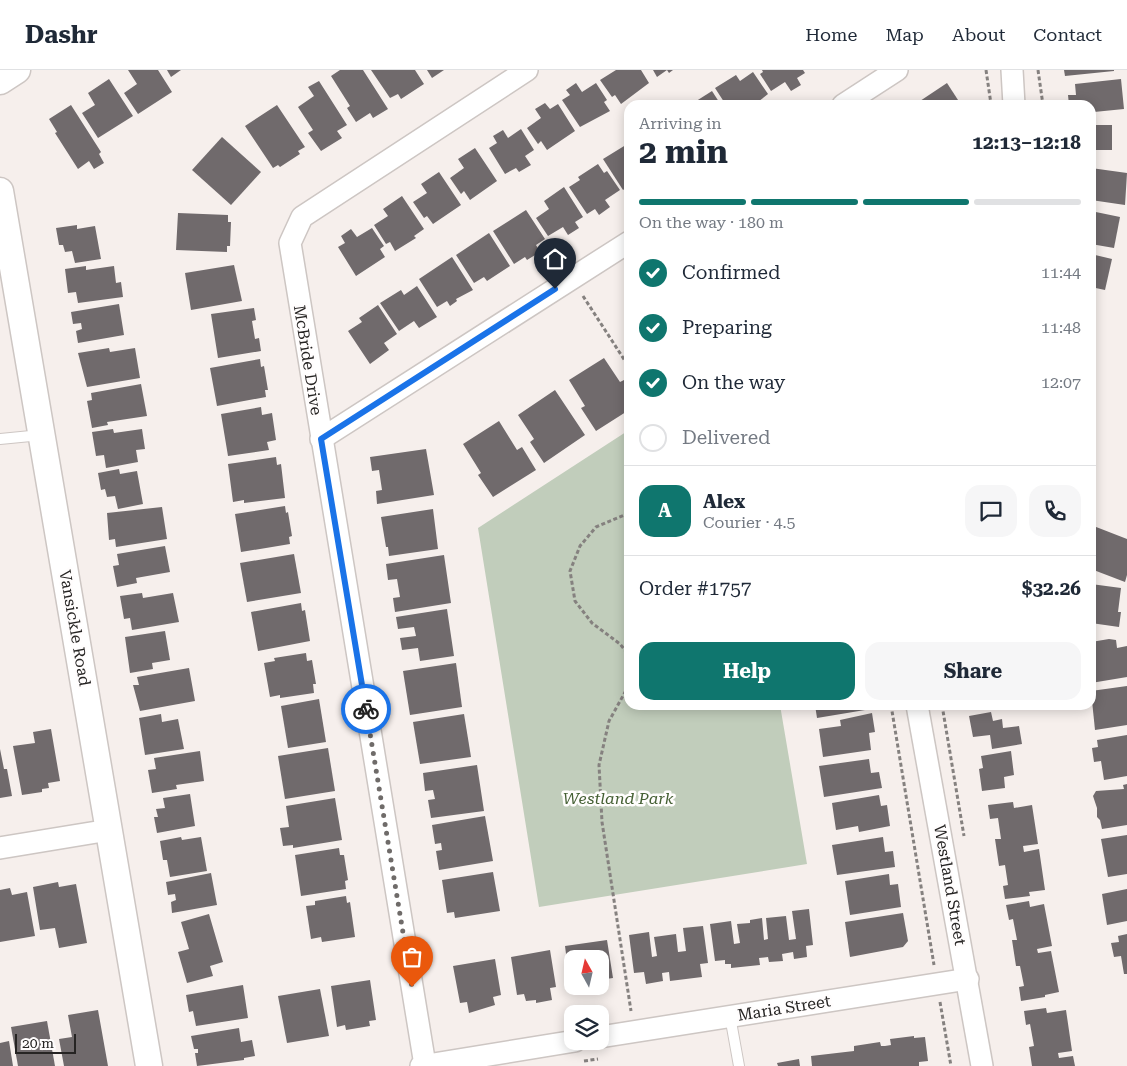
<!DOCTYPE html>
<html lang="en">
<head>
<meta charset="utf-8">
<style>
  :root { --surface:#fff; --page:#f6f6f7; --text:#1f2937; --muted:#747a83; --line:#e0e1e3; --accent:#0f766e }
  body { margin:0; font-family:"Roboto Serif",serif; background:var(--page); color:var(--text); height:100vh; display:flex; flex-direction:column; font-size:19px; white-space:nowrap }
  * { box-sizing:border-box; margin:0 }
  p { font-size:16px; color:var(--muted) }
  .icon { flex:none; width:28px; height:28px; fill:none; stroke:currentColor; stroke-width:2; stroke-linecap:round; stroke-linejoin:round }
  .map { position:relative; flex:1; overflow:hidden }
  .sheet { position:absolute; left:624px; top:30px; width:472px; height:610px; display:flex; flex-direction:column; background:var(--surface); border-radius:15px; box-shadow:0 2px 12px #0003 }
  .sheet>* { flex:none }
  .needle { width:32px; rotate:352deg }
  .controls { position:absolute; left:564px; top:880px; display:grid; gap:10px }
  .controls a { display:grid; place-items:center; width:45px; height:45px; border-radius:10px; background:var(--surface); box-shadow:0 2px 12px #0003; font-size:25px }
  .scale { position:absolute; left:15px; bottom:12px; width:61px; box-sizing:border-box; padding-left:5px; border:2px solid #262423; border-top:0; font-size:14px; line-height:18px; white-space:nowrap; color:#262423; -webkit-text-stroke:4px #fffdfd; paint-order:stroke }
  .pin { position:absolute; display:grid; place-items:center; width:42px; height:42px; color:#fff; margin:-51px -21px; border-radius:50% 50% 50% 0; rotate:-45deg; box-shadow:0 0 5px #0007 }
  .pin .icon { rotate:45deg }
  .courier { position:absolute; display:grid; place-items:center; width:50px; height:50px; margin:-25px; border:4px solid #1a73e8; border-radius:50%; background:#fff; color:#222; box-shadow:0 1px 6px #0007 }
  .summary em { font-style:normal; font-weight:700 }
  .summary div { display:flex; flex-direction:column-reverse }
  .summary { display:flex; align-items:center; justify-content:space-between; height:85px; padding:0 15px }
  h1 { font-size:32px; font-weight:700; line-height:38px }
  .bar { display:grid; grid-template-columns:repeat(4,1fr); gap:8px 5px; align-content:center; height:60px; padding:0 15px }
  .bar i { height:6px; border-radius:4px; background:var(--line) }
  .bar .current { background:var(--accent) }
  .bar p { grid-column:span 4 }
  .line { display:flex; align-items:center; gap:12px; padding:0 15px; border-top:1px solid var(--line) }
  .line div { flex:1 }
  .round { display:grid; place-items:center; flex:none; width:52px; height:52px; border-radius:15px; background:var(--page) }
  ol { padding:0 15px; list-style:none }
  li { display:flex; align-items:center; gap:15px; height:55px }
  li p { margin-inline-start:auto }
  li .icon { padding:5px; border-radius:50%; background:var(--accent); color:#fff; stroke-width:4 }
  li:last-child { color:var(--muted) }
  li i { width:28px; height:28px; border:2px solid var(--line); border-radius:50% }
  .button { display:flex; gap:10px; margin-top:auto; padding:10px 15px }
  .button a { flex:1; height:58px; border-radius:15px; background:var(--accent); color:#fff; font-size:20px; font-weight:700; line-height:58px; text-align:center }
  .button a+a { background:var(--page); color:var(--text) }
  header { display:flex; align-items:center; gap:30px; box-sizing:border-box; height:70px; padding:0 25px; background:var(--surface); border-bottom:1px solid var(--line) }
  header strong { font-size:24px }
  nav { display:flex; gap:28px; margin-inline-start:auto; font-size:18px }
  .map>svg:first-child { display:block }
  .green { fill:#c1cdbb }
  .building { fill:#706a6c }
  .lines { fill:none; stroke-linecap:round; stroke-linejoin:round }
  .service-casing { stroke:#cdc6c3; stroke-width:12 }
  .minor-casing { stroke:#cdc6c3; stroke-width:24 }
  .tertiary-casing { stroke:#cdc6c3; stroke-width:29 }
  .path { stroke:#85817f; stroke-width:3; stroke-dasharray:4 2.5; stroke-linecap:butt }
  .service { stroke:#fff; stroke-width:10 }
  .minor { stroke:#fff; stroke-width:21 }
  .tertiary { stroke:#fff; stroke-width:26 }
  .done { stroke:#6f6b69; stroke-width:5; stroke-dasharray:0 9 }
  .route { stroke:#1a73e8; stroke-width:6 }
  .labels { text-anchor:middle; dominant-baseline:central; stroke-width:5; stroke-linejoin:round; paint-order:stroke }
  .street-label { font-size:16px; fill:#262423; stroke:#fffdfd }
  .park-label { font-size:16px; font-style:italic; fill:#445f33; stroke:#fffdfd }
</style>
</head>
<body>
<header>
<strong>Dashr</strong>
<nav><a>Home</a><a>Map</a><a>About</a><a>Contact</a></nav>
</header>
<div class="map">
<svg width="1127" height="996" viewBox="0 0 1127 996">
  <rect width="100%" height="100%" fill="#f6efec"/>
  <!-- green -->
  <polygon class="green" points="629,360 629,635 780,635 807,794 539,837 478,458"/>
  <!-- building -->
  <g class="building">
    <polygon points="128,0 158,0 172,22 138,44 124,23 137,14"/>
    <polygon points="167,0 181,0 171,7"/>
    <polygon points="340,0 363,0 388,39 373,48 370,43 356,52 347,38 350,36 331,6"/>
    <polygon points="371,0 415,0 424,14 401,29 398,24 390,28"/>
    <polygon points="427,0 444,0 432,8"/>
    <polygon points="616,0 641,0 649,13 621,34 615,25 612,27 600,10"/>
    <polygon points="653,0 673,0 669,3 667,0 657,7"/>
    <polygon points="762,0 803,0 805,3 797,8 801,15 791,21 785,12 771,21 760,4 763,2"/>
    <polygon points="1064,0 1114,0 1114,1 1065,6"/>
    <polygon points="753,2 768,24 754,35 726,35 715,18 736,5 740,11"/>
    <polygon points="109,9 133,46 98,68 82,43 95,35 88,23"/>
    <polygon points="1121,9 1124,39 1094,42 1094,46 1091,46 1091,35 1069,35 1068,25 1076,25 1075,14"/>
    <polygon points="319,11 347,55 337,61 342,68 321,81 308,63 313,60 298,37 314,26 308,17"/>
    <polygon points="576,13 582,22 596,13 607,30 604,32 610,41 580,57 562,30 570,25 566,20"/>
    <polygon points="947,13 958,30 954,35 914,35"/>
    <polygon points="712,21 721,35 690,35"/>
    <polygon points="545,33 550,39 558,34 575,61 547,80 541,71 538,74 527,58 541,48 535,39"/>
    <polygon points="71,35 101,82 99,84 104,93 94,99 89,91 78,99 55,63 57,62 49,49"/>
    <polygon points="277,35 305,77 298,81 300,84 280,97 278,95 273,98 245,56"/>
    <polygon points="1091,55 1112,55 1112,80 1093,80 1093,88 1091,88"/>
    <polygon points="521,59 534,80 525,86 531,95 519,102 516,98 505,104 489,78 497,73 493,66 503,60 508,68"/>
    <polygon points="222,67 261,102 231,135 192,100"/>
    <polygon points="629,73 629,116 623,120 603,89"/>
    <polygon points="475,78 497,111 470,130 464,121 461,124 450,108 464,98 458,89"/>
    <polygon points="598,94 604,103 607,101 620,120 605,130 610,137 599,145 595,139 587,144 569,117 580,110 578,107"/>
    <polygon points="1091,98 1127,103 1125,135 1091,130"/>
    <polygon points="439,102 461,135 433,154 427,146 424,148 413,132 427,123 421,114"/>
    <polygon points="564,117 583,147 575,152 579,158 568,165 563,157 548,166 536,148 549,139 544,131"/>
    <polygon points="402,126 424,159 414,166 416,168 395,181 390,172 386,174 374,155 388,146 383,139"/>
    <polygon points="526,140 545,169 536,175 540,182 527,190 525,187 514,194 493,161"/>
    <polygon points="1091,141 1120,147 1114,178 1091,174"/>
    <polygon points="178,143 228,145 228,152 231,152 230,176 227,176 227,182 176,180"/>
    <polygon points="77,155 77,159 95,156 101,189 75,193 72,181 65,182 63,175 59,175 56,158"/>
    <polygon points="372,158 384,176 380,179 385,187 356,206 338,177 345,173 341,166 351,159 357,167"/>
    <polygon points="489,163 510,196 487,211 484,207 474,213 456,185"/>
    <polygon points="1091,184 1112,189 1105,220 1091,217"/>
    <polygon points="452,187 473,220 456,229 457,231 450,236 447,231 437,237 419,209"/>
    <polygon points="234,195 242,231 191,240 185,203"/>
    <polygon points="86,196 86,200 114,196 116,213 121,212 123,227 78,233 76,222 68,223 65,199"/>
    <polygon points="417,216 437,247 419,258 414,251 399,261 380,233 401,220 404,225"/>
    <polygon points="119,234 124,265 78,273 76,261 82,259 81,253 73,254 71,242"/>
    <polygon points="378,235 397,264 384,273 389,280 370,294 348,261 362,252 359,248"/>
    <polygon points="254,238 256,250 252,251 255,269 259,268 261,281 218,288 211,244"/>
    <polygon points="109,278 110,282 135,278 140,308 87,317 78,283"/>
    <polygon points="604,288 620,312 624,310 629,317 629,340 596,361 581,338 585,336 569,310"/>
    <polygon points="260,289 261,297 264,296 268,320 265,320 266,327 217,336 210,298"/>
    <polygon points="141,314 147,346 107,352 108,355 92,358 87,331 92,330 91,323"/>
    <polygon points="555,320 585,365 544,393 530,372 534,369 518,345"/>
    <polygon points="261,337 262,345 272,343 276,370 267,372 269,380 228,386 221,344"/>
    <polygon points="499,351 517,380 522,377 536,400 493,427 478,405 481,403 463,374"/>
    <polygon points="113,359 114,363 142,359 145,379 136,380 138,392 106,398 104,385 96,386 92,362"/>
    <polygon points="426,379 434,425 377,434 376,421 382,420 379,400 372,401 370,387"/>
    <polygon points="276,387 277,395 281,394 285,428 244,433 244,430 233,432 228,394"/>
    <polygon points="119,399 120,404 137,401 143,434 118,439 115,426 107,427 105,419 101,420 98,403"/>
    <polygon points="285,436 286,443 288,442 292,466 289,467 290,474 241,482 235,444"/>
    <polygon points="162,437 167,469 116,477 115,469 109,470 107,443"/>
    <polygon points="433,439 438,479 389,486 388,477 386,477 381,447"/>
    <polygon points="1091,455 1127,469 1127,505 1125,512 1091,499"/>
    <polygon points="165,476 170,502 136,508 137,513 117,517 113,496 119,495 117,484"/>
    <polygon points="294,484 301,523 247,532 240,493"/>
    <polygon points="444,485 451,533 395,542 393,528 400,527 397,509 388,510 386,494"/>
    <polygon points="1091,514 1121,518 1118,542 1121,542 1119,557 1091,553"/>
    <polygon points="142,523 143,528 173,523 179,552 132,560 130,548 124,549 120,526"/>
    <polygon points="301,533 302,541 305,540 310,571 258,581 251,542"/>
    <polygon points="447,539 454,586 420,591 418,578 402,580 400,568 416,566 414,557 398,559 396,547"/>
    <polygon points="165,561 170,590 152,593 153,599 130,603 125,567"/>
    <polygon points="1109,569 1116,570 1117,578 1127,576 1127,607 1091,613 1091,572"/>
    <polygon points="306,583 307,591 312,590 316,614 313,614 314,623 280,628 280,625 270,627 264,593 275,591 274,588"/>
    <polygon points="456,593 462,637 410,645 403,601"/>
    <polygon points="189,598 195,631 140,641 133,615 139,615 137,607"/>
    <polygon points="1127,616 1127,655 1095,660 1091,621"/>
    <polygon points="319,629 326,672 288,678 281,636"/>
    <polygon points="815,635 864,635 865,640 817,648"/>
    <polygon points="991,642 993,651 1002,649 1003,658 1019,656 1022,674 992,679 990,665 973,667 969,646"/>
    <polygon points="872,643 875,662 869,663 871,680 823,687 819,659 841,656 840,650"/>
    <polygon points="161,644 162,652 178,649 184,679 145,685 139,648"/>
    <polygon points="464,644 471,687 420,694 413,652"/>
    <polygon points="51,659 60,711 48,713 49,718 42,719 42,722 22,725 13,676 35,673 33,662"/>
    <polygon points="1127,665 1127,706 1104,710 1101,691 1094,692 1092,678 1098,677 1097,670"/>
    <polygon points="328,678 335,721 285,729 278,686"/>
    <polygon points="0,679 4,699 7,699 12,726 0,728"/>
    <polygon points="200,681 204,711 176,715 177,719 152,723 148,700 156,699 154,688"/>
    <polygon points="1011,681 1014,705 1004,707 1005,718 982,721 979,699 983,698 981,686"/>
    <polygon points="869,689 871,703 879,702 882,718 824,727 819,696"/>
    <polygon points="477,695 484,741 431,748 428,730 435,729 433,720 425,721 423,703"/>
    <polygon points="1127,714 1127,755 1102,759 1100,750 1097,747 1097,738 1093,726 1096,721 1124,719 1123,715"/>
    <polygon points="190,724 195,756 157,763 154,747 158,747 156,739 165,738 163,728"/>
    <polygon points="879,725 881,736 887,735 890,756 859,762 858,756 836,760 832,733"/>
    <polygon points="335,728 342,770 293,778 293,775 283,776 280,758 289,757 286,736"/>
    <polygon points="1013,732 1014,738 1032,735 1038,774 1023,776 1024,782 1039,779 1045,820 1029,822 1030,826 1005,829 1003,816 1008,815 1005,795 999,796 995,769 1001,769 998,748 990,749 988,735"/>
    <polygon points="485,746 493,791 439,800 436,781 442,780 441,773 435,774 432,755"/>
    <polygon points="1127,765 1127,804 1108,807 1101,769"/>
    <polygon points="181,767 182,770 201,767 207,801 170,807 167,790 163,790 160,771"/>
    <polygon points="883,767 885,782 893,781 895,797 837,805 832,775"/>
    <polygon points="339,778 340,785 344,785 348,810 345,811 346,819 301,826 295,785"/>
    <polygon points="493,802 500,841 455,848 454,842 447,843 442,810"/>
    <polygon points="211,803 217,835 172,843 171,832 176,830 175,824 168,825 166,812"/>
    <polygon points="889,804 890,815 898,814 901,837 850,845 845,811"/>
    <polygon points="58,812 59,817 76,814 87,873 59,878 55,858 40,860 33,817"/>
    <polygon points="10,818 12,825 27,822 35,866 0,872 0,820"/>
    <polygon points="1127,819 1127,851 1107,855 1102,824"/>
    <polygon points="346,826 347,833 350,832 355,867 322,872 321,867 311,869 306,836 315,835 315,831"/>
    <polygon points="1029,831 1030,837 1044,834 1052,876 1037,879 1038,883 1051,881 1059,922 1045,925 1045,927 1021,931 1019,917 1024,916 1020,896 1016,896 1012,870 1017,870 1013,849 1009,850 1006,835"/>
    <polygon points="809,839 813,875 806,876 807,887 794,889 793,882 782,884 783,891 769,892 768,887 759,888 760,895 731,898 731,894 725,894 725,890 715,891 710,854 731,851 734,874 740,873 737,854 750,853 750,850 762,848 764,870 768,869 766,848 786,846 789,870 796,869 792,841"/>
    <polygon points="903,843 908,871 903,877 850,887 845,852"/>
    <polygon points="209,844 223,892 210,896 213,906 187,913 178,882 189,879 181,852"/>
    <polygon points="703,856 708,893 700,894 702,907 670,911 669,902 662,903 663,911 646,914 644,902 634,903 629,865 649,862 652,887 657,886 654,867 676,864 678,882 686,881 683,858"/>
    <polygon points="1127,864 1127,904 1124,904 1121,886 1114,887 1111,873 1119,872 1118,866"/>
    <polygon points="607,870 613,908 606,909 607,919 579,923 578,916 600,916 600,889 572,889 572,914 570,915 565,876"/>
    <polygon points="550,880 556,917 550,918 552,930 536,933 536,930 526,931 524,924 517,925 511,887"/>
    <polygon points="495,889 501,925 493,927 495,935 469,943 467,932 460,933 453,896"/>
    <polygon points="370,910 376,950 369,951 370,956 346,960 345,955 337,957 331,916"/>
    <polygon points="243,915 248,948 196,956 193,941 189,942 186,925"/>
    <polygon points="320,919 329,966 287,973 278,926"/>
    <polygon points="1046,938 1047,943 1066,940 1072,981 1058,983 1059,988 1073,986 1075,996 1032,996 1029,977 1034,976 1030,954 1026,955 1024,941"/>
    <polygon points="98,940 108,996 64,996 59,969 72,967 68,945"/>
    <polygon points="47,951 55,996 18,996 11,957"/>
    <polygon points="239,958 241,972 252,970 255,986 244,988 244,990 197,996 195,983 198,983 198,979 194,979 191,966"/>
    <polygon points="914,966 914,968 925,967 928,991 919,992 919,996 812,996 811,986 854,981 854,976 880,972 881,976 885,976 891,975 890,969"/>
    <polygon points="9,971 13,996 0,996 0,973"/>
    <polygon points="799,989 800,996 778,996 777,993"/>
  </g>
  <g class="lines">
    <defs>
      <g id="service">
        <polyline points="0,369 41,365"/>
        <polyline points="730,946 739,996"/>
      </g>
      <g id="minor">
        <polyline points="1012,0 1014,35"/>
        <polyline points="843,35 897,0"/>
        <polyline points="321,369 629,172"/>
        <polyline points="917,635 982,996"/>
        <polyline points="0,778 109,760"/>
        <polyline points="600,967 968,909"/>
        <polyline points="425,995 290,173 302,147 527,0"/>
        <polyline points="421,996 575,971"/>
      </g>
      <g id="tertiary">
        <polyline points="0,11 17,0"/>
        <polyline points="0,121 149,996"/>
      </g>
    </defs>
    <!-- service casing -->
    <use href="#service" class="service-casing"/>
    <!-- minor casing -->
    <use href="#minor" class="minor-casing"/>
    <!-- tertiary casing -->
    <use href="#tertiary" class="tertiary-casing"/>
    <!-- path -->
    <g class="path">
      <polyline points="986,0 991,34"/>
      <polyline points="1038,0 1043,35"/>
      <polyline points="583,226 629,297"/>
      <polyline points="629,443 596,457 580,476 570,501 575,531 592,553 620,574 629,585"/>
      <polyline points="629,615 609,651 599,695 602,752 631,941"/>
      <polyline points="891,635 934,895"/>
      <polyline points="942,635 964,766"/>
      <polyline points="940,932 951,996"/>
      <polyline points="584,991 598,989"/>
    </g>
    <!-- service -->
    <use href="#service" class="service"/>
    <!-- minor -->
    <use href="#minor" class="minor"/>
    <!-- tertiary -->
    <use href="#tertiary" class="tertiary"/>
  </g>
  <g class="lines">
    <!-- done -->
    <polyline class="done" points="366,639 412,917"/>
    <!-- route -->
    <polyline class="route" points="366,639 321,369 555,219"/>
  </g>
  <g class="labels">
    <!-- street labels -->
    <g class="street-label">
      <text transform="translate(308 290) rotate(81)">McBride Drive</text>
      <text transform="translate(75 558) rotate(80)">Vansickle Road</text>
      <text transform="translate(950 815) rotate(80)">Westland Street</text>
      <text transform="translate(784 938) rotate(-9)">Maria Street</text>
    </g>
    <!-- park labels -->
    <g class="park-label">
      <text x="618" y="728">Westland Park</text>
    </g>
  </g>
</svg>
<div class="controls">
<a><svg class="needle" viewBox="-14 -14 28 28"><path d="M0-13l5 13h-10z" fill="#e53935"/><path d="M0 13l5-13h-10z" fill="#747a83"/></svg></a>
<a><svg class="icon" aria-label="layers" viewBox="0 0 24 24"><path d="M12 4l9 5-9 5-9-5zM3 14l9 5 9-5"/></svg></a>
</div>
<div class="scale">20 m</div>
<div class="pin" style="left:412px;top:917px;background:#ea580c"><svg class="icon" aria-label="bag" viewBox="0 0 24 24"><path d="M5 8h14l-1 12H6zM9 8a3 3 0 0 1 6 0"/></svg></div>
<div class="pin" style="left:555px;top:219px;background:#1f2937"><svg class="icon" aria-label="home" viewBox="0 0 24 24"><path d="M3 11l9-7 9 7M6 9v11h12V9"/></svg></div>
<div class="courier" style="left:366px;top:639px"><svg class="icon" aria-label="bike" viewBox="0 0 24 24"><circle cx="6" cy="16" r="4"/><circle cx="18" cy="16" r="4"/><path d="M6 16l4-8h5l3 8M10 8l3 8H6M13 5h3"/></svg></div>
<section class="sheet">
<div class="summary"><div><h1>2 min</h1><p>Arriving in</p></div><em>12:13–12:18</em></div>
<div class="bar"><i class="current"></i><i class="current"></i><i class="current"></i><i></i><p>On the way · 180 m</p></div>
<ol>
<li><svg class="icon" aria-label="check" viewBox="0 0 24 24"><path d="M5 12l5 5 9-10"/></svg>Confirmed<p>11:44</p></li>
<li><svg class="icon" aria-label="check" viewBox="0 0 24 24"><path d="M5 12l5 5 9-10"/></svg>Preparing<p>11:48</p></li>
<li><svg class="icon" aria-label="check" viewBox="0 0 24 24"><path d="M5 12l5 5 9-10"/></svg>On the way<p>12:07</p></li>
<li><i></i>Delivered</li>
</ol>
<div class="line" style="height:90px"><b class="round" style="background:var(--accent);color:#fff">A</b><div><b>Alex</b><p>Courier · 4.5</p></div><a class="round"><svg class="icon" aria-label="chat" viewBox="0 0 24 24"><path d="M4 5h16v11H9l-5 4z"/></svg></a><a class="round"><svg class="icon" aria-label="phone" viewBox="0 0 24 24"><path d="M5 4h4l2 5-3 2q2 4 5 5l2-3 5 2v4C11 20 4 13 5 4z"/></svg></a></div>
<div class="line" style="height:65px"><div>Order #1757</div><b>$32.26</b></div>
<div class="button"><a>Help</a><a>Share</a></div>
</section>
</div>
</body>
</html>
